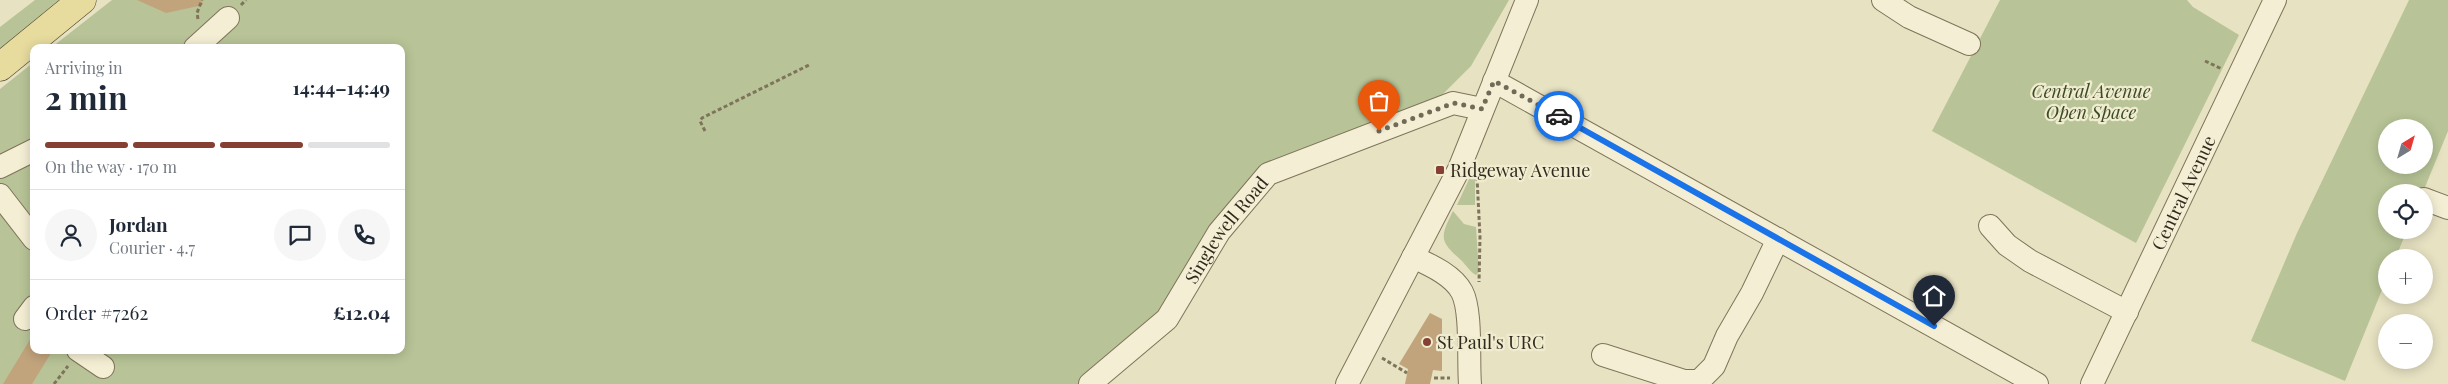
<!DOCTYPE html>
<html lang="en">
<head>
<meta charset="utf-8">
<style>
  :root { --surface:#fff; --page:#f6f6f7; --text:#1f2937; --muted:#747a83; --line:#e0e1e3; --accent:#863f33 }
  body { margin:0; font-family:"Playfair Display",serif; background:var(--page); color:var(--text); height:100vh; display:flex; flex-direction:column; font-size:19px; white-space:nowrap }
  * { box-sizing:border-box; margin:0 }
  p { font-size:16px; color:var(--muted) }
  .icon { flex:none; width:28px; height:28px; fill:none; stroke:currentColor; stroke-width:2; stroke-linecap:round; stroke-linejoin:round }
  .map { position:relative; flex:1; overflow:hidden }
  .side { position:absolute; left:30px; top:44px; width:375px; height:310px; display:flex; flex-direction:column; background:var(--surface); border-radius:10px; box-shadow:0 2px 12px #0003 }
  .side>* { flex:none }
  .needle { width:32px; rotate:37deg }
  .buttons { position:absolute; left:2378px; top:119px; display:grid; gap:10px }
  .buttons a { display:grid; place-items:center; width:55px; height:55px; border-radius:50%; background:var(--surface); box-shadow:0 2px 12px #0003; font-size:25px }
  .pin { position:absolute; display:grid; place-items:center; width:42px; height:42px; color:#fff; margin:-51px -21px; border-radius:50% 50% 50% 0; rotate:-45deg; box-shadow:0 0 5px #0007 }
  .pin .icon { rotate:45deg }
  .courier { position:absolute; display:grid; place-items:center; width:50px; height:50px; margin:-25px; border:4px solid #1a73e8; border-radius:50%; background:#fff; color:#222; box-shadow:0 1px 6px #0007 }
  .overview em { font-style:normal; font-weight:700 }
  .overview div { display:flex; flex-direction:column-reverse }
  .overview { display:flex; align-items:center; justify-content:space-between; height:85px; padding:0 15px }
  h1 { font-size:32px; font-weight:700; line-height:38px }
  .bar { display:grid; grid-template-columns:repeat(4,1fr); gap:8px 5px; align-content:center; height:60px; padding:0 15px }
  .bar i { height:6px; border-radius:4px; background:var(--line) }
  .bar .selected { background:var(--accent) }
  .bar p { grid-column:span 4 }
  .line { display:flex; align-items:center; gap:12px; padding:0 15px; border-top:1px solid var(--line) }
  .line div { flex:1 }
  .round { display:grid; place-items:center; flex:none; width:52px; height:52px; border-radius:26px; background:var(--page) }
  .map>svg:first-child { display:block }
  .green { fill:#b8c497; fill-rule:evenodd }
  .building { fill:#c1a47c }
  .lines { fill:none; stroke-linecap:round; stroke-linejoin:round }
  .minor-casing { stroke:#7f745b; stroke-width:24 }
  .major-casing { stroke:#4d422f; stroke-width:29 }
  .path { stroke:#7f745b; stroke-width:3; stroke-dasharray:4 2.5; stroke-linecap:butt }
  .minor { stroke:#f4efd4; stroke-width:22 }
  .major { stroke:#e7db9e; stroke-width:28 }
  .done { stroke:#716a57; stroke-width:5; stroke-dasharray:0 9 }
  .route { stroke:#1a73e8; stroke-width:6 }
  .poi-dot { fill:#863f33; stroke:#f0ecd0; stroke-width:2 }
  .labels { text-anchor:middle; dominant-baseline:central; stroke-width:4.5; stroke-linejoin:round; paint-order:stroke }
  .park-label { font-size:18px; font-style:italic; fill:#3c4b27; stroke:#f0ecd0 }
  .poi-label { font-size:18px; fill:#312a1e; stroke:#f0ecd0; text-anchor:start }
  .street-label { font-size:18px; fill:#312a1e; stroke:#f0ecd0 }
</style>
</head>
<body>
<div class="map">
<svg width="2448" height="384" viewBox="0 0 2448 384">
  <rect width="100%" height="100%" fill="#e7e2c2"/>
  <!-- green -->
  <g class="green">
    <polygon points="35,0 61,0 0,49 0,27"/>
    <polygon points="112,0 1509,0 1471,66 1441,96 1299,150 1158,313 1085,384 0,384 0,89 34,62 34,350 401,350 401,48 52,47"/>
    <polygon points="2000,0 2187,0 2193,7 2239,35 2136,243 1932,131"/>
    <path d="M 2409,0 L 2448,0 L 2448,131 L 2423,192 L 2386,192 L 2386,230 L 2407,230 L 2396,257 L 2386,258 L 2386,280 L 2345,381 L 2251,341 L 2297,233 ZM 2386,128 L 2424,128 L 2424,165 L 2386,165 Z"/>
    <polygon points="1471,175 1475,178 1475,205 1457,205"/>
    <path d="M 1453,211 L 1464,224 L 1476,227 L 1479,272 L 1476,275 C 1470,272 1467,266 1462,261 C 1440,241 1439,239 1453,211 Z"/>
  </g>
  <!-- building -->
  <g class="building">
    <polygon points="137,0 202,0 203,5 166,13"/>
    <polygon points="1430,313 1442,319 1442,371 1433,370 1430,384 1405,384 1408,369 1399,364"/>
    <polygon points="34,333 34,350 53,350 32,384 3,384"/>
  </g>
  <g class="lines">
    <defs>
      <g id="minor">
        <polyline points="1883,0 1909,17 1969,44"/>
        <polyline points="195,48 228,18"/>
        <polyline points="1494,81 2037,384"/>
        <polyline points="0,167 34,150"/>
        <polyline points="0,195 34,239"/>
        <polyline points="2424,199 2448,208"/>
        <polyline points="1990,226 2007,245 2030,261 2127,312"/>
        <path d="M 1413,257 C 1430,265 1453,275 1462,292 C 1472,311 1468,361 1470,384"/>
        <polyline points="25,319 34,307"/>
        <polyline points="78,350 103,367"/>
        <polyline points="1603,355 1684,381 1699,381 1714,366 1727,336 1752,293 1778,239"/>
        <path id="s1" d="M 1090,384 L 1167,319 L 1219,232 L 1268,174 L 1453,103 L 1482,109"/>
        <polyline points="1347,384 1459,169 1527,0"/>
        <path id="s2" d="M 2092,384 L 2275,0"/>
      </g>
      <polyline id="major" points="0,67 82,0"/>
    </defs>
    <!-- minor casing -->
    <use href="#minor" class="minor-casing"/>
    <!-- major casing -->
    <use href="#major" class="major-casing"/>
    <!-- path -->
    <g class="path">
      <polyline points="241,5 246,0"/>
      <polyline points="198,19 197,13 202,0"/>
      <polyline points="2205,61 2222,69"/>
      <polyline points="705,131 700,121 702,118 809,65"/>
      <polyline points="1477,177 1480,237 1479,282"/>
      <polyline points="1382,358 1407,373"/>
      <polyline points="1434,378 1450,378"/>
      <polyline points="54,384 68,366"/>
    </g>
    <!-- minor -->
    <use href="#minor" class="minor"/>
    <!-- major -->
    <use href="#major" class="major"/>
  </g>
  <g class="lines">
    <!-- done -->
    <polyline class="done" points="1379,131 1454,103 1482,109 1494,81 1559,116"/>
    <!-- route -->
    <polyline class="route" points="1559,116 1934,326"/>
  </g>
  <!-- markers -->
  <g class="poi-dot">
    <rect x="1435" y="165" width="10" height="10" rx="2.5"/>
    <circle cx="1427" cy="342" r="5"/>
  </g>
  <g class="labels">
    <!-- park labels -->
    <g class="park-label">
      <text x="2091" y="91">Central Avenue<tspan x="2091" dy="21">Open Space</tspan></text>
    </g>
    <!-- poi labels -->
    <g class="poi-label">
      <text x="1450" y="170">Ridgeway Avenue</text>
      <text x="1437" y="342">St Paul's URC</text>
    </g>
    <!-- street labels -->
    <g class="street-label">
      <text stroke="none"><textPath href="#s2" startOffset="212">Central Avenue</textPath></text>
      <text stroke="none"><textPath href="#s1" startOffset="208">Singlewell Road</textPath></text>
    </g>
  </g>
</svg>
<div class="buttons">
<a><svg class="needle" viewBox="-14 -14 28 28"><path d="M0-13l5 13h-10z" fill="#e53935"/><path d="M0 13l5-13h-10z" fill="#747a83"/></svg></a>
<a><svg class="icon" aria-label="locate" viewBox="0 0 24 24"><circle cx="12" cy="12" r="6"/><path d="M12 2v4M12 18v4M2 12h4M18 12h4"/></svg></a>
<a>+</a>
<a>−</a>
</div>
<div class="pin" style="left:1379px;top:131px;background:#ea580c"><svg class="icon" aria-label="bag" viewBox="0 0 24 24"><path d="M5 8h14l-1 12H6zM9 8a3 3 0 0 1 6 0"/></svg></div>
<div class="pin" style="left:1934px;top:326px;background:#1f2937"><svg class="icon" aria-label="home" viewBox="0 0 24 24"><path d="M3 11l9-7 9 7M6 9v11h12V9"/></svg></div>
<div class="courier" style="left:1559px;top:116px"><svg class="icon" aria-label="car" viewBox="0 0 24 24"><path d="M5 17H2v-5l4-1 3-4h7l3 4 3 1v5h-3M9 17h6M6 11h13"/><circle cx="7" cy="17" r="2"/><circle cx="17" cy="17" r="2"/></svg></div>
<section class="side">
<div class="overview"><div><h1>2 min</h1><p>Arriving in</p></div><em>14:44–14:49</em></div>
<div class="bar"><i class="selected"></i><i class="selected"></i><i class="selected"></i><i></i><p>On the way · 170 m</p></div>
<div class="line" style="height:90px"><a class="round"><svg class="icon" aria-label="person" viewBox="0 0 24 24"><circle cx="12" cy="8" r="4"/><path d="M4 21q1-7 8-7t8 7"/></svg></a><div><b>Jordan</b><p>Courier · 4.7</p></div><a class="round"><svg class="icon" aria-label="chat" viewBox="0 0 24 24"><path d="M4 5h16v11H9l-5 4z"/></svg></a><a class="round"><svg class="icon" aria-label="phone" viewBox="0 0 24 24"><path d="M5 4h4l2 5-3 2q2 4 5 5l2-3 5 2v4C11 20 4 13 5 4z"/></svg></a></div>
<div class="line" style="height:65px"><div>Order #7262</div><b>£12.04</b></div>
</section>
</div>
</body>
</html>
